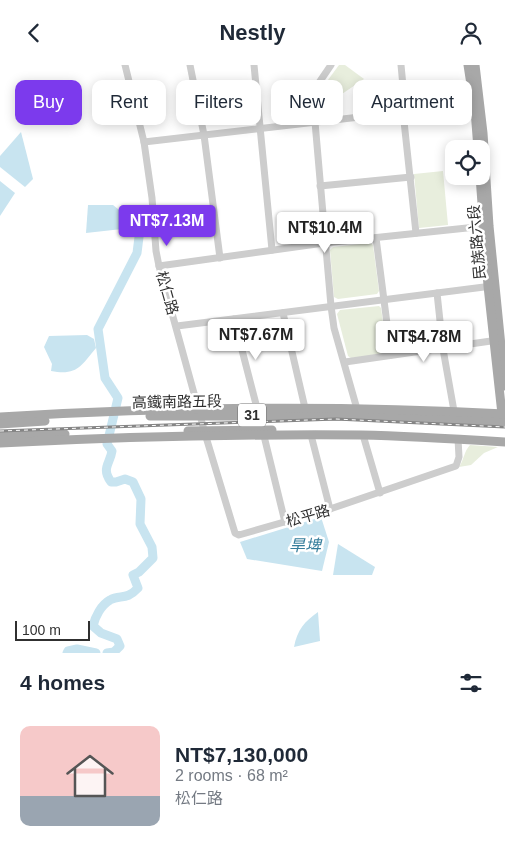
<!DOCTYPE html>
<html lang="en">
<head>
<meta charset="utf-8">
<style>
	:root { --surface:#fff; --page:#f2f2f3; --text:#1f2937; --muted:#747a83; --accent:#7c3aed }
	body { margin:0; font-family:Arial,"Noto Sans TC",sans-serif; background:var(--page); color:var(--text); height:100vh; display:flex; flex-direction:column; font-size:19px; white-space:nowrap }
	* { box-sizing:border-box; margin:0 }
	p { font-size:16px; color:var(--muted) }
	.icon { flex:none; width:28px; height:28px; fill:none; stroke:currentColor; stroke-width:2; stroke-linecap:round; stroke-linejoin:round }
	.map { position:relative; height:588px; overflow:hidden }
	.drawer { display:flex; flex-direction:column; background:var(--surface); flex:1 }
	.drawer>* { flex:none }
	.hud { position:absolute; left:15px; top:15px; width:475px; height:45px; display:flex; gap:10px }
	.fabs { position:absolute; left:445px; top:75px; display:grid; gap:10px }
	.fabs a { display:grid; place-items:center; width:45px; height:45px; border-radius:10px; background:var(--surface); box-shadow:0 2px 12px #0003; font-size:25px }
	.scale { position:absolute; left:15px; bottom:12px; width:75px; box-sizing:border-box; padding-left:5px; border:2px solid #303030; border-top:0; font-size:14px; line-height:18px; white-space:nowrap; color:#303030; -webkit-text-stroke:4px #fff; paint-order:stroke }
	.price { position:absolute; translate:-50% -42px; padding:0 11px; border-radius:5px; background:#fff; color:#222; font-size:16px; line-height:32px; filter:drop-shadow(0 1px 2px #0008) }
	.price::after { content:''; position:absolute; left:50%; top:30px; width:15px; height:11px; margin-left:-8px; background:inherit; clip-path:polygon(0 0,100% 0,50% 100%) }
	.price.current { background:var(--accent); color:#fff }
	ul { padding:0; list-style:none }
	li { display:flex; align-items:center; gap:15px; height:125px; padding:0 20px }
	li span { display:grid; place-items:center; flex:none; width:140px; height:100px; border-radius:10px; color:#555 }
	li>.icon { margin-inline-start:auto }
	span .icon { width:60px; height:60px; fill:#fffc; stroke-width:1 }
	li b { font-size:21px }
	h2 { display:flex; justify-content:space-between; align-items:center; height:60px; padding:0 20px; font-size:21px }
	.pill { padding:0 18px; border-radius:10px; background:var(--surface); box-shadow:0 2px 12px #0003; font-size:18px; line-height:45px }
	.pill.current { background:var(--accent); color:#fff }
	header { display:flex; justify-content:space-between; align-items:center; height:65px; padding:0 20px; background:var(--surface); font-size:22px; font-weight:700 }
	.map>svg:first-child { display:block }
	.green { fill:#e8eedd }
	.water { fill:#c8e4f0 }
	.lines { fill:none; stroke-linecap:round; stroke-linejoin:round }
	.river { stroke:#c8e4f0; stroke-width:9 }
	.minor { stroke:#cdcdcd; stroke-width:7 }
	.major { stroke:#a8a8a8; stroke-width:9 }
	.rail-casing { stroke:#858585; stroke-width:3 }
	.rail { stroke:#fff; stroke-width:1; stroke-dasharray:4; stroke-linecap:butt }
	.labels { text-anchor:middle; stroke-width:5; stroke-linejoin:round; paint-order:stroke }
	.shield { fill:#fff; stroke:#6e6e6e; stroke-width:1 }
	.shield-label { font-size:14px; font-weight:bold; fill:#303030 }
	.street-label { font-size:15px; fill:#303030; stroke:#fff }
	.water-label { font-size:16px; font-style:italic; fill:#357d9b; stroke:#fff }
</style>
</head>
<body>
<header><svg class="icon" aria-label="back" viewBox="0 0 24 24"><path d="M15 5l-7 7 7 7"/></svg>Nestly<svg class="icon" aria-label="person" viewBox="0 0 24 24"><circle cx="12" cy="8" r="4"/><path d="M4 21q1-7 8-7t8 7"/></svg></header>
<div class="map">
<svg width="505" height="588" viewBox="0 0 505 588">
	<rect width="100%" height="100%" fill="#fff"/>
	<g class="green">
		<path d="M339 0H345L364 14 339 31 325 19Z"/>
		<path d="M443 106 448 160 419 163 414 109Z"/>
		<path d="M370 178 373 180 379 226 377 229 338 234 334 232 330 185 333 182Z"/>
		<path d="M379 241 381 243 387 286 385 289 351 293 348 291 337 249 340 245Z"/>
		<path d="M470 380 498 382 484 388 471 400 459 402C464 395 464 386 470 380Z"/>
	</g>
	<g class="water">
		<path d="M21 67 33 114 25 122 0 102V91Z"/>
		<path d="M0 116 15 128 0 151Z"/>
		<path d="M88 140H113L134 157 131 163 86 168Z"/>
		<path d="M87 270 94 274 96 283C81 301 77 311 51 306L52 299 44 282 49 271Z"/>
		<path d="M321 452 329 477 322 506 247 494 240 477Z"/>
		<path d="M338 479 375 502 372 510H333Z"/>
		<path d="M318 547 320 576 294 582C297 565 305 556 318 547Z"/>
	</g>
	<g class="lines">
		<g class="river">
			<path d="M67 588 68 586 77 584 96 588"/>
			<path d="M107 588 114 587 120 581 117 574 101 568 93 561C95 552 101 540 110 535 120 529 126 536 138 523L133 510 139 507 153 493 152 482 140 459 141 434 133 417 125 414 116 417H111C101 403 110 399 112 386L107 379 118 333 105 313 98 264 137 188 141 156"/>
		</g>
		<g class="minor">
			<path d="M125 0 144 77 152 133 156 186 159 201 206 372 235 468 239 470 330 444 456 401 459 392 458 374"/>
			<path d="M190 0 204 70 220 193"/>
			<path d="M254 0 272 185"/>
			<path d="M331 0 314 25 313 34 331 241 334 263 357 344"/>
			<path d="M401 0 405 42 403 47 416 168"/>
			<path d="M144 77 403 47 480 44"/>
			<path d="M320 121 411 112"/>
			<path d="M376 173 391 290"/>
			<path d="M159 201 324 178 486 161"/>
			<path d="M437 228 443 284 454 346"/>
			<path d="M283 248 305 343"/>
			<path d="M234 254 257 343"/>
			<path d="M177 261 492 221"/>
			<path d="M345 297 498 275"/>
			<path d="M311 370 330 444"/>
			<path d="M363 370 380 428"/>
			<path d="M264 371 285 457"/>
		</g>
		<g class="major">
			<path d="M468 0 475 45 478 84"/>
			<path d="M475 0 483 68 489 161 505 321"/>
			<path d="M480 111 488 221 502 349 505 352"/>
			<path d="M150 351H353L505 356"/>
			<path d="M0 352C168 342 337 340 505 349"/>
			<path d="M0 359 45 356"/>
			<path d="M188 366 272 365"/>
			<path d="M0 371 65 369"/>
			<path d="M0 378C120 372 241 369 361 370 409 371 457 374 505 377"/>
		</g>
		<g class="rail-casing">
			<path id="rail" d="M0 366 336 354 505 362"/>
		</g>
		<use href="#rail" class="rail"/>
	</g>
	<g class="labels">
		<rect class="shield" x="238" y="338.5" width="28" height="23" rx="4"/>
		<g class="shield-label">
			<text x="252" y="355">31</text>
		</g>
		<g class="street-label">
			<text transform="translate(477 177) rotate(-95)" y="5">民族路六段</text>
			<text transform="translate(167 228) rotate(74)" y="5">松仁路</text>
			<text transform="translate(177 337) rotate(-1)" y="5">高鐵南路五段</text>
			<text transform="translate(308 451) rotate(-16)" y="5">松平路</text>
		</g>
		<g class="water-label">
			<text x="305" y="486">旱埤</text>
		</g>
	</g>
</svg>
<div class="fabs">
<a><svg class="icon" aria-label="locate" viewBox="0 0 24 24"><circle cx="12" cy="12" r="6"/><path d="M12 2v4M12 18v4M2 12h4M18 12h4"/></svg></a>
</div>
<div class="scale">100 m</div>
<b class="price current" style="left:167px;top:182px">NT$7.13M</b>
<b class="price" style="left:325px;top:189px">NT$10.4M</b>
<b class="price" style="left:256px;top:296px">NT$7.67M</b>
<b class="price" style="left:424px;top:298px">NT$4.78M</b>
<div class="hud">
<a class="pill current">Buy</a>
<a class="pill">Rent</a>
<a class="pill">Filters</a>
<a class="pill">New</a>
<a class="pill">Apartment</a>
</div>
</div>
<section class="drawer">
<h2>4 homes<svg class="icon" aria-label="filters" viewBox="0 0 24 24"><path d="M4 7h16M4 17h16"/><circle cx="9" cy="7" r="2"/><circle cx="15" cy="17" r="2"/></svg></h2>
<ul>
<li><span style="background:linear-gradient(#f6c9c9 70%,#9aa5b1 0)"><svg class="icon" aria-label="home" viewBox="0 0 24 24"><path d="M3 11l9-7 9 7M6 9v11h12V9"/></svg></span><div><b>NT$7,130,000</b><p>2 rooms · 68 m²</p><p>松仁路</p></div></li>
</ul>
</section>
</body>
</html>
